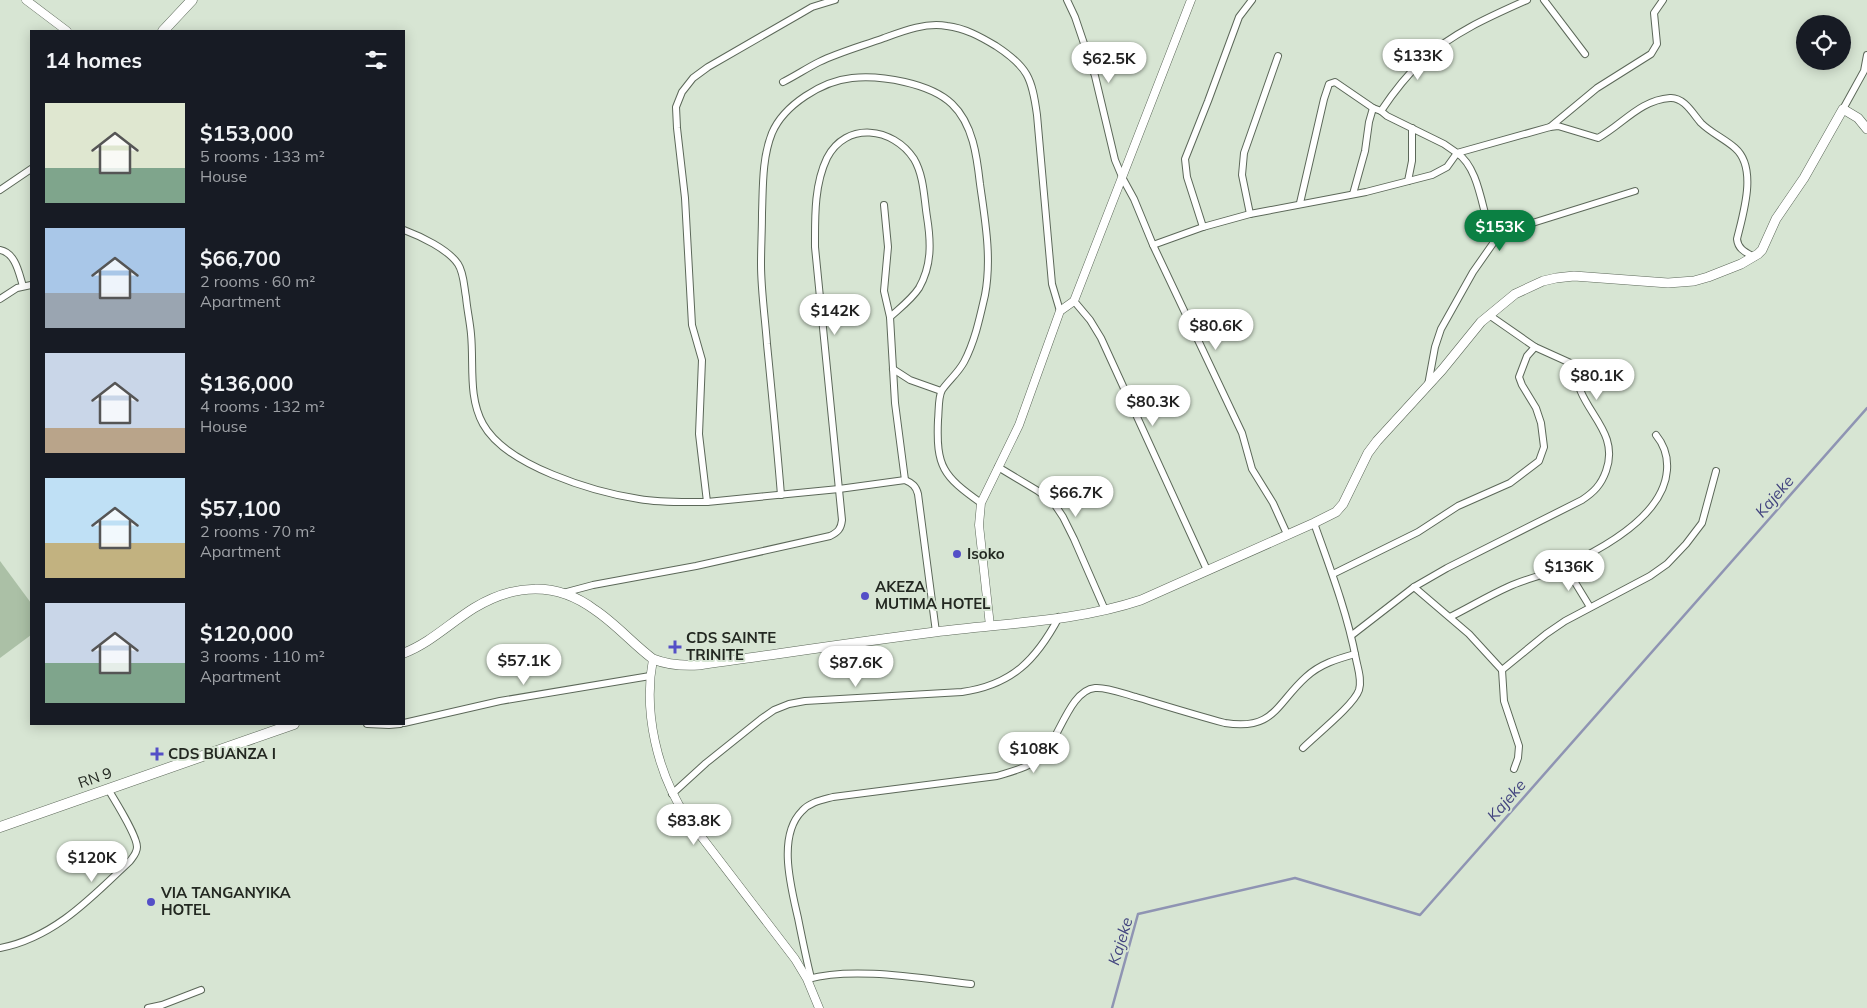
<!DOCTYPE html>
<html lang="en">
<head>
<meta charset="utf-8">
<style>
	:root { --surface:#171b24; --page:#20242c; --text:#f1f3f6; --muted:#9ea1a6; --accent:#0b8043 }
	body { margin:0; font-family:Mulish,sans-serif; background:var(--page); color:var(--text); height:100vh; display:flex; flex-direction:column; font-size:19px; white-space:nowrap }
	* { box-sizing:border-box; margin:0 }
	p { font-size:16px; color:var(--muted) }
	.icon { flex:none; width:28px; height:28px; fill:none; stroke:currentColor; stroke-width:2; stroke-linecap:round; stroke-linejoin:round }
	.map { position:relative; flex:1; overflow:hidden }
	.sheet { position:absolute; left:30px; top:30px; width:375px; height:695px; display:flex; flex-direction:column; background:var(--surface); border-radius:0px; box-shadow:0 2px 12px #0003 }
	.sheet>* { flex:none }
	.fabs { position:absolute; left:1796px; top:15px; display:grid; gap:10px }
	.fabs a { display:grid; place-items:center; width:55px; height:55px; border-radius:50%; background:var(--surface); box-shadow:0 2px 12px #0003; font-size:25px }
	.price { position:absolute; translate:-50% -42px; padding:0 11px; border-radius:18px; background:#fff; color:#222; font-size:16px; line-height:32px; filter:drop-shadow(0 1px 2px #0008) }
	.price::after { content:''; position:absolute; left:50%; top:30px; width:15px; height:11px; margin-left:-8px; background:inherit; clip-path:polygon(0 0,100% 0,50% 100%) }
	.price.selected { background:var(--accent); color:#fff }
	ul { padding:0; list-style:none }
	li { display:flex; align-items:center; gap:15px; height:125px; padding:0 15px }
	li span { display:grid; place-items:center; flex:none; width:140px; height:100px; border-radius:0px; color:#555 }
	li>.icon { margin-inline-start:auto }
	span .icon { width:60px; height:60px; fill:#fffc; stroke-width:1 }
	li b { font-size:21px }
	h2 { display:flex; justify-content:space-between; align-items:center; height:60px; padding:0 15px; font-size:21px }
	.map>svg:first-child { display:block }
	.green { fill:#abc0a6 }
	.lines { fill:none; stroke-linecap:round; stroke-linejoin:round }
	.stream { stroke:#8f94b3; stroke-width:2.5 }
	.minor-casing { stroke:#5c6859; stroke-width:8 }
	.tertiary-casing { stroke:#5c6859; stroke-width:9 }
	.secondary-casing { stroke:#5c6859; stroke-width:10 }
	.primary-casing { stroke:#5c6859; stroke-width:11 }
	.minor { stroke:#fff; stroke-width:6 }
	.tertiary { stroke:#fff; stroke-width:8 }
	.secondary { stroke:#fff; stroke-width:9 }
	.primary { stroke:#fff; stroke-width:10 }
	.poi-dot { fill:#544fc7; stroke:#d7e5d3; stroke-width:2 }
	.labels { text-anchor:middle; stroke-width:4; stroke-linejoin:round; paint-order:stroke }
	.poi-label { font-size:15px; font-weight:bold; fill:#232821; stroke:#d7e5d3; text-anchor:start }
	.street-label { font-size:15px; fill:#232821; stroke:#d7e5d3 }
	.water-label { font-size:16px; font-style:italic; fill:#43457f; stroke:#d7e5d3 }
</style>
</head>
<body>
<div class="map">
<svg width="1867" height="1008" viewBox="0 0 1867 1008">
	<rect width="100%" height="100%" fill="#d7e5d3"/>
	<path class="green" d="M0 561 31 603V635L0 658Z"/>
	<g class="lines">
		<path class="stream" d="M1112 1008 1138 914 1295 878 1420 915 1867 408"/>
		<g class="minor-casing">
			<g id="minor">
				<path d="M835 0 812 7 800 14 708 67 693 78 682 92 676 107 677 128 685 198 692 325 702 360 699 434 707 502 839 489 905 480C912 483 916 486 918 494L936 632"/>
				<path d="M1067 0 1075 17 1095 76 1115 160 1123 179 1134 199 1153 245 1242 433 1252 469 1273 503 1287 534"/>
				<path d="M1544 0 1585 54"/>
				<path d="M783 82C795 76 807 68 819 62 840 52 862 46 884 38 903 31 926 22 947 26 965 28 981 37 996 46 1028 67 1032 78 1037 115L1052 284 1060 311"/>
				<path d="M1843 109 1864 71 1867 55"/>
				<path d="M1381 111 1387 116 1444 144 1457 153 1550 127 1558 126 1598 138C1622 125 1640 100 1670 98 1684 97 1693 114 1701 123 1711 133 1725 139 1735 148 1758 168 1743 214 1737 239 1738 249 1745 252 1754 257"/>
				<path d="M1550 127 1597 88 1651 54 1657 44 1654 13 1663 0"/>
				<path d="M1408 181 1412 161V128"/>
				<path d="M0 190 31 169"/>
				<path d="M1353 194 1365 151 1369 122 1373 108 1381 111C1393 93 1407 75 1423 60 1452 33 1491 16 1527 0"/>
				<path d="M1300 203 1324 99 1329 84 1335 82 1373 108"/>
				<path d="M1250 214 1242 175 1244 153 1278 56"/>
				<path d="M1203 227 1187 177 1185 159 1208 101 1239 17 1252 0"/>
				<path d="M404 230C420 236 448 249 458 264 464 273 464 287 466 297 467 309 470 322 471 334 474 364 468 397 483 424 506 466 594 492 639 499 661 503 685 502 707 502"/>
				<path d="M1153 245 1203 227 1250 214 1366 192 1432 175 1447 167 1457 153C1481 169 1482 216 1494 242"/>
				<path d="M0 250C16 253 19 274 23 286"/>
				<path d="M0 299 17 288 31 285"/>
				<path d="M1074 301 1090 320 1101 338 1207 570"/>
				<path d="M890 317 895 403 905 480"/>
				<path d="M893 369 910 380 941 391"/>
				<path d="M1428 385 1435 347 1441 329 1473 272 1494 242 1526 225 1635 191"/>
				<path d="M998 467 1038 491 1053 502 1063 517 1074 539 1105 610"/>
				<path d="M781 495C777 445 772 395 767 344 765 317 761 290 761 264 761 247 762 230 762 213 763 187 762 158 772 133 784 105 822 81 852 78 881 75 930 83 952 104 973 124 977 157 980 184 985 220 992 258 985 295 980 317 975 341 964 362 958 373 949 380 942 390 938 397 939 411 938 420 936 467 943 476 981 503"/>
				<path d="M1565 566 1590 607"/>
				<path d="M1333 574 1418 532 1458 506 1510 483 1539 461 1544 447 1541 423 1536 408 1522 385 1519 377 1527 356 1535 347"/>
				<path d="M1414 587 1469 634 1502 670 1504 701 1519 746 1518 758 1514 769"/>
				<path d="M563 593 593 585 696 566 830 536C838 532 841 529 842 520L815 247C815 218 814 185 827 158 846 121 893 127 914 159 924 176 924 198 927 217 931 242 932 265 919 288 912 299 900 308 890 317L884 291 888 247 884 205"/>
				<path d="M1450 617C1470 607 1488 596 1508 587 1527 578 1547 575 1565 566 1602 549 1664 516 1667 470 1668 457 1665 446 1656 435"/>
				<path d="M1352 635 1414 587 1447 568 1582 500C1594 492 1601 485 1606 471 1622 427 1572 407 1577 366L1535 347 1489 315"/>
				<path d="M1502 670 1546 634 1565 621 1650 576 1667 564 1686 544 1702 523 1716 471"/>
				<path d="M404 723 500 701 650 676"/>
				<path d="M367 724 389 725 400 724"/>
				<path d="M1303 748C1316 735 1354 705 1359 690 1362 680 1358 669 1356 659 1347 612 1330 568 1314 523"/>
				<path d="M672 794 706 763 761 719 774 710 789 704 805 701 962 692C1012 685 1036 660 1059 617"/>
				<path d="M0 948C54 938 92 897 130 861 133 857 137 853 137 847 137 835 115 801 108 789"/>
				<path d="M811 978C806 958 802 938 798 918 791 887 777 836 802 811 810 802 822 800 833 797L997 776C1013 771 1031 767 1042 756 1059 739 1070 690 1095 688 1108 687 1124 694 1136 697 1166 706 1195 715 1225 723 1274 731 1276 704 1306 677 1320 664 1337 659 1355 654"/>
				<path d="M808 979C854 966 924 979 971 984"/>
				<path d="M148 1008 162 1005 201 990"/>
			</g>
		</g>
		<g class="tertiary-casing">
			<g id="tertiary">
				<path d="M26 0 67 31"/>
				<path d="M990 626 979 525 981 503 1019 425 1060 311 1074 301 1191 0"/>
				<path d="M653 659C643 712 657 773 687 818L795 959 807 979 819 1008"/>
			</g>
		</g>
		<g class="secondary-casing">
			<path id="secondary" d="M404 653C430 643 450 623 474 608 514 584 556 581 595 610 616 624 633 644 653 659 668 665 683 666 699 665 778 654 857 642 935 632 1004 623 1075 622 1141 600L1314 523 1336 512 1343 504 1368 453 1377 441 1442 370 1481 322 1515 294 1543 281 1556 278 1574 276 1668 283 1694 281 1708 277 1741 264 1758 254 1762 250 1776 219 1804 178 1843 109 1858 118 1867 129"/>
		</g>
		<g class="primary-casing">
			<g id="primary">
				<path d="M163 31 192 0"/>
				<path d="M0 827 294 724"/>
			</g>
		</g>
		<use href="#minor" class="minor"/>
		<use href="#tertiary" class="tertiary"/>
		<use href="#secondary" class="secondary"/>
		<use href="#primary" class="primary"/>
	</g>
	<g class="poi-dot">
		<circle cx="957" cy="554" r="5"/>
		<circle cx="865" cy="596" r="5"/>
		<path d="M672.5 639.5h5v5h5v5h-5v5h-5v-5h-5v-5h5z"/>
		<path d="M154.5 746.5h5v5h5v5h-5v5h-5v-5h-5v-5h5z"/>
		<circle cx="151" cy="902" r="5"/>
	</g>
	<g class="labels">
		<g class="poi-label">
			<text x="967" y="559">Isoko</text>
			<text x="875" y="592">AKEZA<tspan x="875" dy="17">MUTIMA HOTEL</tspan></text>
			<text x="686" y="643">CDS SAINTE<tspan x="686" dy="17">TRINITE</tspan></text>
			<text x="168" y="759">CDS BUANZA I</text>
			<text x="161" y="898">VIA TANGANYIKA<tspan x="161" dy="17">HOTEL</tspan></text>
		</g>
		<g class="street-label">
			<text transform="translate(95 778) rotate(-19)" y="5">RN 9</text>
		</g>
		<g class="water-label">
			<text transform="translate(1774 496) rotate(-49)" y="6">Kajeke</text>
			<text transform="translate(1506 800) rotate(-49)" y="6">Kajeke</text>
			<text transform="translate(1120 941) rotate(-73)" y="6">Kajeke</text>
		</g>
	</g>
</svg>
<div class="fabs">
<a><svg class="icon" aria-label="locate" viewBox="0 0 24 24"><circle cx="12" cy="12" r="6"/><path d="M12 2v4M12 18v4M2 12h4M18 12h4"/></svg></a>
</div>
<b class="price" style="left:1418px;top:81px">$133K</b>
<b class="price" style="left:1109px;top:84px">$62.5K</b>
<b class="price selected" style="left:1500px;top:252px">$153K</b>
<b class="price" style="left:835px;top:336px">$142K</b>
<b class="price" style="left:1216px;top:351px">$80.6K</b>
<b class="price" style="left:1597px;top:401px">$80.1K</b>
<b class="price" style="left:1153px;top:427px">$80.3K</b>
<b class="price" style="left:1076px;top:518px">$66.7K</b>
<b class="price" style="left:1569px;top:592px">$136K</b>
<b class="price" style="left:524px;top:686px">$57.1K</b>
<b class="price" style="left:856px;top:688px">$87.6K</b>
<b class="price" style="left:1034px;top:774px">$108K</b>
<b class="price" style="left:694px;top:846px">$83.8K</b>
<b class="price" style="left:92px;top:883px">$120K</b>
<section class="sheet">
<h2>14 homes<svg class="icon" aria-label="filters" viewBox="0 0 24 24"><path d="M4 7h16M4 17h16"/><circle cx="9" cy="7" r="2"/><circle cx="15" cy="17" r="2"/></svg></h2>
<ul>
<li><span style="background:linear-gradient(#dfe7d0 65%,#7fa58c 0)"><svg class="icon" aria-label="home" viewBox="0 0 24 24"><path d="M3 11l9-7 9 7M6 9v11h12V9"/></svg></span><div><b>$153,000</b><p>5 rooms · 133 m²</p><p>House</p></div></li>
<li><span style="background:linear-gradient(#a9c7e8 65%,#9aa5b1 0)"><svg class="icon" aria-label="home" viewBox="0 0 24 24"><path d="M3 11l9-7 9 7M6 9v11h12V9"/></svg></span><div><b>$66,700</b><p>2 rooms · 60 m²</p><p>Apartment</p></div></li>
<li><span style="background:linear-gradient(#c9d6e8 75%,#b9a48a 0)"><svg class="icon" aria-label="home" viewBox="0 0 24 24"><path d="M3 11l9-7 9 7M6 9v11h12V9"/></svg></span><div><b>$136,000</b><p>4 rooms · 132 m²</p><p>House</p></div></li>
<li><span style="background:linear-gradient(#bfe0f5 65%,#c2b280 0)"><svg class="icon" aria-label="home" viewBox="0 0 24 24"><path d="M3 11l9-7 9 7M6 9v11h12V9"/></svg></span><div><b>$57,100</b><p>2 rooms · 70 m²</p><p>Apartment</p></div></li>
<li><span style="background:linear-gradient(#c9d6e8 60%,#7fa58c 0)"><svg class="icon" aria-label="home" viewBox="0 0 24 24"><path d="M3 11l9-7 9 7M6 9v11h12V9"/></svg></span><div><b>$120,000</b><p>3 rooms · 110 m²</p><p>Apartment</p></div></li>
</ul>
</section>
</div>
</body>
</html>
